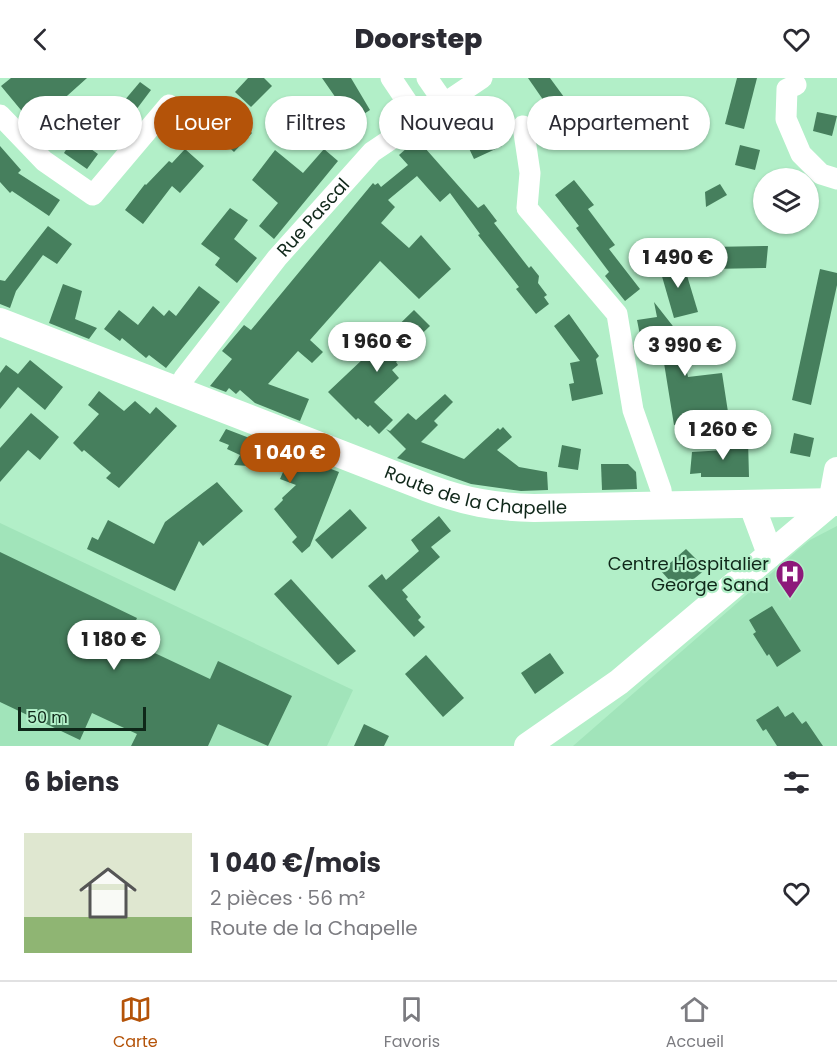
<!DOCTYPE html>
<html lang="fr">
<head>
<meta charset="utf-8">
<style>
	:root { --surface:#fff; --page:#f2f2f3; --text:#2b2b33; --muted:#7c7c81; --line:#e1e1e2; --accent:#b45309 }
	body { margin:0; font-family:Poppins,sans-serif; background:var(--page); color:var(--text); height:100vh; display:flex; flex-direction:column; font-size:22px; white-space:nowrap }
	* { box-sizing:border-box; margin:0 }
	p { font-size:20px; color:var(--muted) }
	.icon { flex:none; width:33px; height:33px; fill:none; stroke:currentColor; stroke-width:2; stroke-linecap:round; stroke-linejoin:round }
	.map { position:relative; height:668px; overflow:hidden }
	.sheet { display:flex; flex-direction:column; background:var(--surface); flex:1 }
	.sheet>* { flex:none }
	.top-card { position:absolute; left:18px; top:18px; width:801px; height:54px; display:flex; gap:12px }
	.fabs { position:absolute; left:753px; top:90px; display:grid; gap:12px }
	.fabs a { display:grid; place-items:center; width:66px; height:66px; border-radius:50%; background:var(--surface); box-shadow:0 2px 4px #0004; font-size:30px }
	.scale { position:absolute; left:18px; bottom:15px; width:128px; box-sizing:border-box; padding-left:6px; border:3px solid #0f2719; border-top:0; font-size:16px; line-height:21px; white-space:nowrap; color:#0f2719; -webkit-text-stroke:4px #b2efc8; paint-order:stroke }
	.price { position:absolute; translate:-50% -51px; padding:0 14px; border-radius:21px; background:#fff; color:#222; font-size:20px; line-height:39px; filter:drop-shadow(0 2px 3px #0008) }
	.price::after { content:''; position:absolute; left:50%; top:36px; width:18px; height:14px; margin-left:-9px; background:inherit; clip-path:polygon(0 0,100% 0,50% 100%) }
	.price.active { background:var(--accent); color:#fff }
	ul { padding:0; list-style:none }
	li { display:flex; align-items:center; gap:18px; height:150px; padding:0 24px }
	li span { display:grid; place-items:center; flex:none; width:168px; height:120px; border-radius:0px; color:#555 }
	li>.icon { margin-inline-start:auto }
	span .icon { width:72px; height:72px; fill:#fffc; stroke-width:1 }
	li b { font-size:26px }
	h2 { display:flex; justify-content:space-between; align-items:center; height:72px; padding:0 24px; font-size:26px }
	.chip { padding:0 21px; border-radius:27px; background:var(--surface); box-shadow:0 2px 4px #0004; font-size:21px; line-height:54px }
	.chip.active { background:var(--accent); color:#fff }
	header { display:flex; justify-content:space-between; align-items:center; height:78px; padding:0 24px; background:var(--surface); font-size:27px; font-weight:800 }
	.menu { display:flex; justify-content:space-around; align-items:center; height:84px; border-top:2px solid var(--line); background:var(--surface); font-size:16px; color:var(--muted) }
	.menu a { display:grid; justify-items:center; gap:3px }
	.menu .active { color:var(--accent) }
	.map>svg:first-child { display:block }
	.built { fill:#a1e4ba }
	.building { fill:#467f5d }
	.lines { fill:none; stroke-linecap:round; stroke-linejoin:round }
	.minor { stroke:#fff; stroke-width:21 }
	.tertiary { stroke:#fff; stroke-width:26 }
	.secondary { stroke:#fff; stroke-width:28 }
	.labels { text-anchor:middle; stroke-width:4.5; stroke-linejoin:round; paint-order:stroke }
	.street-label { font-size:18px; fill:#0f2719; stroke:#b2efc8 }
	.poi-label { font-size:18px; fill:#0f2719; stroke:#b2efc8; text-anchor:end }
</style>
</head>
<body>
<header><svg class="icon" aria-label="back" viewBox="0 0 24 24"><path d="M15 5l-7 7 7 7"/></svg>Doorstep<svg class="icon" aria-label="heart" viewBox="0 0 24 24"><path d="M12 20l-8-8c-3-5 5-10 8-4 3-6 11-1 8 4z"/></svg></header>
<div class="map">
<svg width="837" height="668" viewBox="0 0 837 668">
	<rect width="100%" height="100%" fill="#b2efc8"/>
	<g class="built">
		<path d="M0 445 353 612 327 668H0Z"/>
		<path d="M837 448V668H573L799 471 810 462Z"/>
	</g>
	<g class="building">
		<path d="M11 0H87L58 26 70 40 45 61 1 8Z"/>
		<path d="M248 0H264L272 8 251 29 235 14Z"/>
		<path d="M322 0H351L370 32 347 47 334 26 338 23Z"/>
		<path d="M528 0H550L589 53 573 65Z"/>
		<path d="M737 0H757L744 51 725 46Z"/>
		<path d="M140 4 151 12 136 32 124 23Z"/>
		<path d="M817 34 837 38 832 58 813 53Z"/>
		<path d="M236 40 252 55 234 74 218 59Z"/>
		<path d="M502 48 507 60 500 63 502 68 474 81 466 64Z"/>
		<path d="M74 59 98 76 87 91 64 75Z"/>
		<path d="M417 61 478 130 484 126 497 143 494 145 529 190 531 188 539 198 538 205 547 217 544 219 549 226 536 236 516 211 519 209 478 157 480 156 450 115 440 124 417 98 388 122 395 129 381 145 409 170 421 157 451 191 419 221 380 183 310 262 323 274 312 285 298 273 268 306 309 321 300 343 255 325 240 312 236 316 229 310 226 314 210 308 232 281 222 273 244 247 251 252 373 105 375 107 378 105 381 109 408 87 399 77Z"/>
		<path d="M740 67 760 72 755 92 735 87Z"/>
		<path d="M0 68 21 92 18 95 60 122 49 138 12 113 10 115 0 104Z"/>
		<path d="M185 71 204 88 180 115 172 108 143 146 125 132 145 106 146 107 169 83 172 85Z"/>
		<path d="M324 71 338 83 274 161 259 148 278 125 252 102 275 72 303 95Z"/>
		<path d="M574 102 594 127 588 131 615 167 609 171 640 211 625 223 605 198 609 194 576 150 579 148 555 117Z"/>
		<path d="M720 106 727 117 706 129 705 114Z"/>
		<path d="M230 130 248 142 234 161 257 180 237 205 215 187 220 180 201 166Z"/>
		<path d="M48 148 72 166 57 186 43 177 16 213 10 230 0 226V202L5 203Z"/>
		<path d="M768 168 766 190 710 191V169Z"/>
		<path d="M682 181 698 234 674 240 659 188Z"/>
		<path d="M820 191 837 195V207L811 327 792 322Z"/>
		<path d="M63 206 82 213 75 241 97 250 89 261 49 245Z"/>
		<path d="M199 208 220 224 166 290 149 277 146 280 122 260 120 263 104 251 119 232 138 247 153 228 164 238 169 232 176 238Z"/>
		<path d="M654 224 676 252 681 289H686L688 299 722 295 728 334 694 339 695 343 674 347 659 254 640 257 637 242 657 239Z"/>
		<path d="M414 232 430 248 405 272 407 273 396 284 398 287 392 292 399 300 374 324 393 342 379 356 370 347 368 349 358 340 356 342 328 314 364 280 355 272 368 259 377 268Z"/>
		<path d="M569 236 599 278 596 281 603 316 572 323 569 306 574 305 570 285 580 283 554 248Z"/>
		<path d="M30 282 63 309 45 332 18 309 0 331V295L6 287 18 296Z"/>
		<path d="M99 313 124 333 135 323 150 336 156 329 177 348 119 410 106 400 111 395 84 372 82 374 73 365 99 336 88 327Z"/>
		<path d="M445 316 453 324 434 343 438 347 421 364 464 381 498 350 500 352 503 349 512 359 497 372 519 389 547 394 548 412 521 413 471 406 397 380 406 371 386 351 390 353 408 335 416 342Z"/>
		<path d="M31 335 59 359 40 382 28 372 0 404V370Z"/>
		<path d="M226 351 339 394 310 468 302 475 292 464 297 459 274 431 283 422 282 420 296 407 280 401 286 387 258 392 249 388 234 387 240 377 227 371 229 367 219 363Z"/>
		<path d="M794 355 814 360 810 379 790 375Z"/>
		<path d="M748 362 749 399H701V395L690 396 692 374 725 372 724 363Z"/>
		<path d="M562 367 581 371 578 392 558 389Z"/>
		<path d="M601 386H628L636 394 637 411 602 412Z"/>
		<path d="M217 404 243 433 203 468 199 463 175 513 87 471 92 459 98 462 108 442 154 466 165 444Z"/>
		<path d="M350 431 367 450 332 481 315 462Z"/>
		<path d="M439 438 451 453 431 469 440 479 402 512 408 519 406 521 421 539 418 542 425 549 414 559 368 508 382 496 386 502 419 473 411 462Z"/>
		<path d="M686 471 706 491 679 513 661 493Z"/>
		<path d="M0 474 137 540 127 562 210 601 218 583 292 618 268 668 218 646 208 668H131L137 656 92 635 80 662 0 624Z"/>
		<path d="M291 501 356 573 338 587 274 516Z"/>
		<path d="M772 528 801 573 777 589 769 576 767 578 753 556 756 554 749 542Z"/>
		<path d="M550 575 564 595 535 616 521 595Z"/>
		<path d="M426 577 464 620 443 639 405 596Z"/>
		<path d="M778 628 785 639 793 634 802 646 806 643 823 668H777L766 651 763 653 756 642Z"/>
		<path d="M364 646 389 658 384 668H354Z"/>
	</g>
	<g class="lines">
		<g class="minor">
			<path d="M391 0 420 43"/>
			<path d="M427 0 445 26"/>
			<path d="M796 7 787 11 786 41 801 76 821 96 837 101"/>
			<path d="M0 37 44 83 93 117 169 27 176 32"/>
			<path d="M523 48 530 95 527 130 617 236 633 332 661 412 663 427"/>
			<path id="s1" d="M177 312 184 300 277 180 372 74 482 0"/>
		</g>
		<g class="tertiary">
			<path d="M751 425 770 476"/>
			<path d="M527 668 619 604 831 425 837 392"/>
		</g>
		<path class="secondary" id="s2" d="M0 244 428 410C466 424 493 429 534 430L837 424"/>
	</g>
	<defs>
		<g id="hospital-pin" transform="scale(1.5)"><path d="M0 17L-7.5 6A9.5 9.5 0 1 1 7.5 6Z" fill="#8d197a" stroke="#b2efc8"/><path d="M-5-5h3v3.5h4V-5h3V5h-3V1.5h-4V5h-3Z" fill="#fff"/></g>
	</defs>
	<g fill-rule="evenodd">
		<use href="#hospital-pin" x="790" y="496"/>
	</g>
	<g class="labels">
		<g class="street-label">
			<text dy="6" stroke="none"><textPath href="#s1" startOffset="220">Rue Pascal</textPath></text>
			<text dy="6" stroke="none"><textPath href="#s2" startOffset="507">Route de la Chapelle</textPath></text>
		</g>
		<g class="poi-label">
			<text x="769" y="492">Centre Hospitalier<tspan x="769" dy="21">George Sand</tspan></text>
		</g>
	</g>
</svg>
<div class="fabs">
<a><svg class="icon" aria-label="layers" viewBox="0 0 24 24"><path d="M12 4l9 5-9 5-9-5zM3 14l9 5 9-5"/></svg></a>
</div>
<div class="scale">50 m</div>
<b class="price" style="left:678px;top:211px">1 490 €</b>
<b class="price" style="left:377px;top:295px">1 960 €</b>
<b class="price" style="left:685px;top:299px">3 990 €</b>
<b class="price" style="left:723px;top:383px">1 260 €</b>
<b class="price active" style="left:290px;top:406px">1 040 €</b>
<b class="price" style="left:114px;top:593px">1 180 €</b>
<div class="top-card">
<a class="chip">Acheter</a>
<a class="chip active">Louer</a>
<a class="chip">Filtres</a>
<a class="chip">Nouveau</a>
<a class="chip">Appartement</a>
</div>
</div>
<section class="sheet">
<h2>6 biens<svg class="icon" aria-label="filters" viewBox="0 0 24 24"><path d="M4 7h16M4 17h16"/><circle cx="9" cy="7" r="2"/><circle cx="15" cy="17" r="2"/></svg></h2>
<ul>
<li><span style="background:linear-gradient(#dfe7d0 70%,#8fb573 0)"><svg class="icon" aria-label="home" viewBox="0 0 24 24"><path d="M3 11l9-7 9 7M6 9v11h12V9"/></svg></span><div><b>1 040 €/mois</b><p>2 pièces · 56 m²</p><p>Route de la Chapelle</p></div><svg class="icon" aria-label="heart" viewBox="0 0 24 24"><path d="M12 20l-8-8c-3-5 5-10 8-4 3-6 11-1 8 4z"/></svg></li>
</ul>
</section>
<nav class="menu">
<a class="active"><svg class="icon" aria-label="map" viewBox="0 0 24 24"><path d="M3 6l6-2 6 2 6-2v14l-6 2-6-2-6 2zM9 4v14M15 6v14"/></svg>Carte</a>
<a><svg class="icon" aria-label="saved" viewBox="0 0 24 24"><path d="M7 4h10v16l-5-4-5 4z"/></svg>Favoris</a>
<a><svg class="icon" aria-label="home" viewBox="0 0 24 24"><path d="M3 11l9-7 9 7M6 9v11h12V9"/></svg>Accueil</a>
</nav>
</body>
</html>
